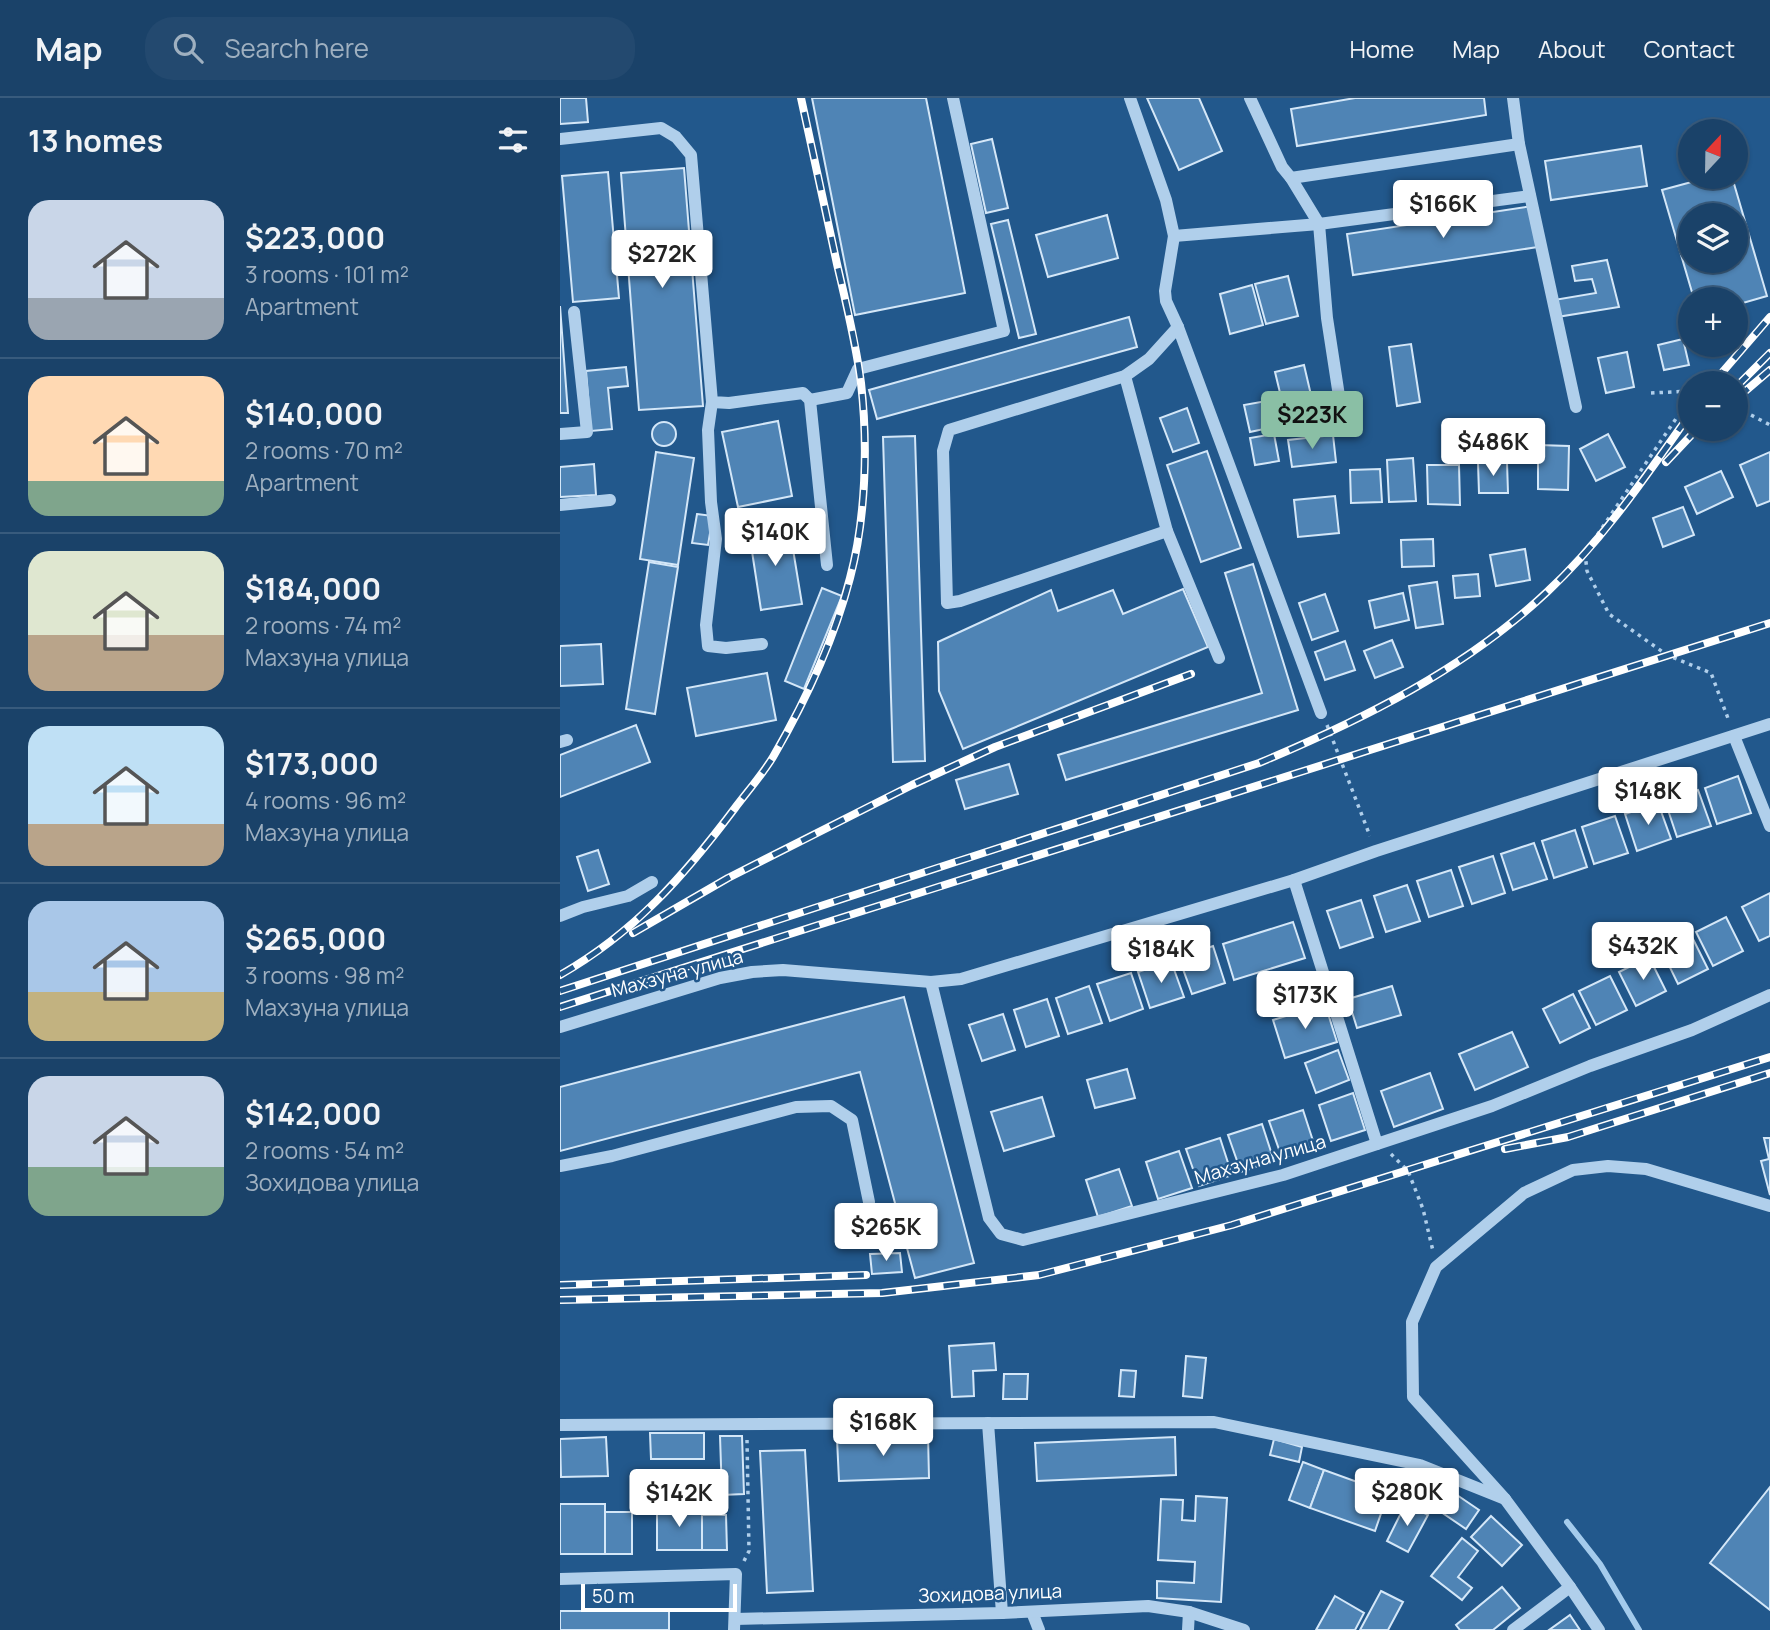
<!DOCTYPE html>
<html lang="en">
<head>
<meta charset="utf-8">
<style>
	:root { --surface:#1a4269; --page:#23496f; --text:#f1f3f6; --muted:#9fb0c0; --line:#385b7d; --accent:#8abfa5 }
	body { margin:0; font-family:Manrope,sans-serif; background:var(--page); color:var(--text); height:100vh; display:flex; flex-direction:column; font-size:26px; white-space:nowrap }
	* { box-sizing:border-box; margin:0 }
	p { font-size:23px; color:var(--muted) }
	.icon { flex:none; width:38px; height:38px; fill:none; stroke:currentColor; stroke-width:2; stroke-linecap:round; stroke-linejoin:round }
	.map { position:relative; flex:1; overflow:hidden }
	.sheet { display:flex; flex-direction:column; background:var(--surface); width:560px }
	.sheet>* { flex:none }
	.needle { width:46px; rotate:22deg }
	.controls { position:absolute; left:1118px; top:21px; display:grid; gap:14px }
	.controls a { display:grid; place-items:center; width:70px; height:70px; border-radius:50%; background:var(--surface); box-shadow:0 2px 5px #0004,0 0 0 2px var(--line); font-size:35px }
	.scale { position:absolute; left:21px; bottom:18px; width:156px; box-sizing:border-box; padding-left:7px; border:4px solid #fff; border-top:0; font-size:19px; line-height:24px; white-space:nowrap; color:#fff; -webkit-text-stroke:5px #22588c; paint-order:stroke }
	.price { position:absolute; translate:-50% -60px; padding:0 16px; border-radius:7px; background:#fff; color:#222; font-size:23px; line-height:46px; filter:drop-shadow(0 2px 4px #0008) }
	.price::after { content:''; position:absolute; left:50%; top:42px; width:21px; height:16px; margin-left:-10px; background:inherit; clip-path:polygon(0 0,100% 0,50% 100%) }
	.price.current { background:var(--accent); color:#111 }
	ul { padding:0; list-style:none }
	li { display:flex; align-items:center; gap:21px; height:175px; padding:0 28px }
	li+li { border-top:2px solid var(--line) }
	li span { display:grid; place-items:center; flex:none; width:196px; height:140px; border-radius:21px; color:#555 }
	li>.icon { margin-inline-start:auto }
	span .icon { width:84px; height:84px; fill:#fffc; stroke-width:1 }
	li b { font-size:30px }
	h2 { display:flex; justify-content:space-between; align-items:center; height:84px; padding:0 28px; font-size:30px }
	header { display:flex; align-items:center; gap:42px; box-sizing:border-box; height:98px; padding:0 35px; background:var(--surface); border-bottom:2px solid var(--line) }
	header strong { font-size:33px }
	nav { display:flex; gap:38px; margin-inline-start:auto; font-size:24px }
	.search { width:490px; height:63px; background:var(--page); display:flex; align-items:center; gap:18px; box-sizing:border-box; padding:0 24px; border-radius:28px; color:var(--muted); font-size:26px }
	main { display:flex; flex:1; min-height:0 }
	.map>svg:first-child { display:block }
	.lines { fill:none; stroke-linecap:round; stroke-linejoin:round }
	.stream { stroke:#a4cbec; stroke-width:6 }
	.building { fill:#4f84b5; stroke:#d4e7f8; stroke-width:2; fill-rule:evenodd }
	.path { stroke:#b0cfeb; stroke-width:3.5; stroke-dasharray:3.5 5; stroke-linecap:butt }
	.minor { stroke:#b0cfeb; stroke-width:12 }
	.rail-casing { stroke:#fff; stroke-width:8 }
	.rail { stroke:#22588c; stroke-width:5; stroke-dasharray:16; stroke-linecap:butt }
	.labels { text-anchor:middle; stroke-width:5; stroke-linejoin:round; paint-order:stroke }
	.street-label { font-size:19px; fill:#fff; stroke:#22588c }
</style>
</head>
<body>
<header>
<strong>Map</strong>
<div class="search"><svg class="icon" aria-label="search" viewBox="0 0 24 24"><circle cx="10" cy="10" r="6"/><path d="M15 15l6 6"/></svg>Search here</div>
<nav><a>Home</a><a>Map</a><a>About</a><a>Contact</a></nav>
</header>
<main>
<section class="sheet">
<h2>13 homes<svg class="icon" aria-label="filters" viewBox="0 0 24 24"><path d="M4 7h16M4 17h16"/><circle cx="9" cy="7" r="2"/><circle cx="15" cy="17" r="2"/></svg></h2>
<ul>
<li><span style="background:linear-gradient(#c9d6e8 70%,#9aa5b1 0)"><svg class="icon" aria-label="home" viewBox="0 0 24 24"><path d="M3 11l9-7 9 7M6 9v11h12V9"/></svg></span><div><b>$223,000</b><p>3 rooms · 101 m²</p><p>Apartment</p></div></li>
<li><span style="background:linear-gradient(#ffd9b3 75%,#7fa58c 0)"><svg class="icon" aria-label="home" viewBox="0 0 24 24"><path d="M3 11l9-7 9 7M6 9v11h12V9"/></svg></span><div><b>$140,000</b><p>2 rooms · 70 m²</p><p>Apartment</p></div></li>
<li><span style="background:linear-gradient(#dfe7d0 60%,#b9a48a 0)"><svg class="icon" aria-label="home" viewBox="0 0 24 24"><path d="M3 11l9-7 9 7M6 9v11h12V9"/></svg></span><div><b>$184,000</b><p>2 rooms · 74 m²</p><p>Махзуна улица</p></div></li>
<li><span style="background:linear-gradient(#bfe0f5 70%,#b9a48a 0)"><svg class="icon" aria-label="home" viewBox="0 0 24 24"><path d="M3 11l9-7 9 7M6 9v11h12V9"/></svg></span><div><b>$173,000</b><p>4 rooms · 96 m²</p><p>Махзуна улица</p></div></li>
<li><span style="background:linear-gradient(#a9c7e8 65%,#c2b280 0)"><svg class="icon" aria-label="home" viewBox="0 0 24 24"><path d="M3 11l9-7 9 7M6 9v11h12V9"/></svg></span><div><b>$265,000</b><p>3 rooms · 98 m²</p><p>Махзуна улица</p></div></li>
<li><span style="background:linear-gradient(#c9d6e8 65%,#7fa58c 0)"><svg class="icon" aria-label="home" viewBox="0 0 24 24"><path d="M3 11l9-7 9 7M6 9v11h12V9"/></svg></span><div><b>$142,000</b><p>2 rooms · 54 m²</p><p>Зохидова улица</p></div></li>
</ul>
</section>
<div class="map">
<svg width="1210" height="1532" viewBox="0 0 1210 1532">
	<rect width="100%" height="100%" fill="#22588c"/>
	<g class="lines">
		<path class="stream" d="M1007 1424 1040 1466 1079 1532"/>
	</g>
	<g class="building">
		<path d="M0 0H26L28 24 0 26Z"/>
		<path d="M252 0H366L405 195 295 217Z"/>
		<path d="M587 0H639L662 53 619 72Z"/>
		<path d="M795 0H924L926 17 737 48 731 11Z"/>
		<path d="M432 41 448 110 426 115 411 46Z"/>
		<path d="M1081 48 1087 88 991 102 985 63Z"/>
		<path d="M124 70 143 308 79 312 61 75Z"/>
		<path d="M48 74 59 200 13 204 2 78Z"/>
		<path d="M1150 79H1172L1207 198 1176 207V201H1134L1102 92ZM1130 117H1176V163H1130Z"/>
		<path d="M972 108 978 149 793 177 787 136Z"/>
		<path d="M547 117 558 160 488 179 476 137Z"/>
		<path d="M448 122 476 236 459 240 431 126Z"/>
		<path d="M1047 162 1059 209 997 219 994 202 1036 195 1032 181 1015 183 1012 168Z"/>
		<path d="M728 178 738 218 706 226 695 186Z"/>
		<path d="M692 187 703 227 670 236 660 196Z"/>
		<path d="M0 208 8 315H0Z"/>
		<path d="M569 219 577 249 317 321 309 292Z"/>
		<path d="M1123 241 1129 267 1104 272 1098 247Z"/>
		<path d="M851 246 860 304 837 308 829 249Z"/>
		<path d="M1067 254 1074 289 1046 295 1038 260Z"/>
		<path d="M744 267 751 297 722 303 715 274Z"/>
		<path d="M66 269 68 288 48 290 52 331 31 333 26 273Z"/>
		<path d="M717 301 722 327 690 334 684 307Z"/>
		<path d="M627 310 639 345 613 354 600 320Z"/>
		<path d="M218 323 232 398 178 409 162 334Z"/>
		<circle cx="104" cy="336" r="12"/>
		<path d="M714 336 719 363 695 367 690 340Z"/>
		<path d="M1048 336 1065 369 1036 383 1020 351Z"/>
		<path d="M773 337 776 364 732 369 728 342Z"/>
		<path d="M355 338 365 663 333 664 323 339Z"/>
		<path d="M978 347 1009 348 1008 392 978 391Z"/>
		<path d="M647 353 681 450 641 464 607 367Z"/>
		<path d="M96 354 134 360 118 467 80 461Z"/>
		<path d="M1210 354V403L1197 408 1180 367Z"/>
		<path d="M853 360 856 403 829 404 827 362Z"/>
		<path d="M947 364 948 395H919L918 365Z"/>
		<path d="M34 366 36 397 0 399V369Z"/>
		<path d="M867 367H899L900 407 868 406Z"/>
		<path d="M820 371 822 404 791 405 790 372Z"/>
		<path d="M1161 373 1173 399 1137 416 1125 389Z"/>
		<path d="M775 398 779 435 738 439 734 402Z"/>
		<path d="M1123 409 1134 437 1103 449 1093 420Z"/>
		<path d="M137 416 153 418 148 447 132 445Z"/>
		<path d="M229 427 242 506 201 512 189 434Z"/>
		<path d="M873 441 874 468 842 469 841 442Z"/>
		<path d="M965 451 970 482 936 488 930 457Z"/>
		<path d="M89 464 118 469 95 616 66 611Z"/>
		<path d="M693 466 738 612 506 682 498 657 702 595 665 475Z"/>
		<path d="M918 476 920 498 895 500 893 478Z"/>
		<path d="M877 484 883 526 856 530 849 488Z"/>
		<path d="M262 490 282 498 244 591 225 583Z"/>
		<path d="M623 491 648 549 403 651 379 593 378 544 491 492 498 513 553 492 563 516Z"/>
		<path d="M843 495 849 522 815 530 809 503Z"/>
		<path d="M765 496 778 533 752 542 739 505Z"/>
		<path d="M832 542 843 569 815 580 804 553Z"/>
		<path d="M785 543 795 572 765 582 755 554Z"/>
		<path d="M41 546 43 586 0 588V548Z"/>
		<path d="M207 575 216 622 136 638 127 590Z"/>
		<path d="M76 627 90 664 0 699V657Z"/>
		<path d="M449 666 458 696 405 711 396 682Z"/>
		<path d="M1178 678 1191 715 1157 726 1145 690Z"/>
		<path d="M1138 692 1151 728 1117 739 1105 703Z"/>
		<path d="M1098 705 1111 741 1077 753 1065 716Z"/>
		<path d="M1055 718 1068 755 1034 766 1022 729Z"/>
		<path d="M1015 732 1027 769 994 780 982 743Z"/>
		<path d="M974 745 987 781 953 792 941 756Z"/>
		<path d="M38 752 49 786 28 793 17 759Z"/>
		<path d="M933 758 945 795 912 806 899 769Z"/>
		<path d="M891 772 903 808 869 819 857 783Z"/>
		<path d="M847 787 860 823 826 834 814 798Z"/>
		<path d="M1210 795V838L1199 843 1182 809Z"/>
		<path d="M801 802 813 839 780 850 767 813Z"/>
		<path d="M1166 819 1183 853 1153 868 1136 834Z"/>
		<path d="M733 824 745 860 674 882 663 846Z"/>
		<path d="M1131 837 1148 871 1118 886 1101 851Z"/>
		<path d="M653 848 665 885 632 896 619 860Z"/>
		<path d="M1089 859 1106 893 1076 908 1059 874Z"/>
		<path d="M611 863 624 899 590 910 578 874Z"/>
		<path d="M571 875 583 911 550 923 537 886Z"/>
		<path d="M1050 878 1067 912 1036 927 1019 893Z"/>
		<path d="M529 888 542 925 508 936 496 900Z"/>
		<path d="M832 888 841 917 797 930 788 901Z"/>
		<path d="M1013 896 1030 930 1000 945 983 911Z"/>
		<path d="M344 899 414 1165 355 1180 300 974 0 1053V989Z"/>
		<path d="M487 901 499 938 466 949 454 912Z"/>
		<path d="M765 906 777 944 725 960 713 922Z"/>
		<path d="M443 916 455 952 422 963 409 927Z"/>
		<path d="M952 934 968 969 915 992 899 956Z"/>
		<path d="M778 952 789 982 756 995 745 965Z"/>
		<path d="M567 971 575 1000 535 1010 527 982Z"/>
		<path d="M870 975 883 1011 834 1029 821 993Z"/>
		<path d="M793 995 805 1032 771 1043 759 1007Z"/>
		<path d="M482 999 494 1038 444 1053 431 1014Z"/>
		<path d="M743 1012 755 1049 722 1060 709 1023Z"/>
		<path d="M702 1026 714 1063 681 1074 668 1037Z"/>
		<path d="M660 1040 672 1077 639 1088 626 1051Z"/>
		<path d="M1204 1040H1210V1097L1201 1063 1209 1061Z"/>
		<path d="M619 1053 632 1090 598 1101 586 1064Z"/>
		<path d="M559 1071 572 1108 538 1119 526 1082Z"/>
		<path d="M340 1155 342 1174 312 1176 310 1156Z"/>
		<path d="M434 1245 436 1272 413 1273 414 1298 392 1299 389 1248Z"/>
		<path d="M626 1258 646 1260 642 1300 623 1298Z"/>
		<path d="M561 1272 576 1273 574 1299 559 1298Z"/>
		<path d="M444 1276H468L467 1301H443Z"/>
		<path d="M90 1335H144V1361H91Z"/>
		<path d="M368 1337 369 1380 279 1383 277 1341Z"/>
		<path d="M160 1338H182L184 1396 162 1397Z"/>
		<path d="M46 1339 48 1378 1 1379 0 1341Z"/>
		<path d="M615 1339 616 1377 477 1383 475 1345Z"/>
		<path d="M714 1341 742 1349 739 1364 710 1357Z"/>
		<path d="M245 1352 253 1493 207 1495 200 1353Z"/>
		<path d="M743 1364 764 1372 750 1410 729 1402Z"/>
		<path d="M764 1372 828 1395 815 1433 750 1410Z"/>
		<path d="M855 1386 880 1394 875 1408 850 1400Z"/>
		<path d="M1210 1389V1512L1150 1465Z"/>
		<path d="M894 1395 919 1412 906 1431 881 1414Z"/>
		<path d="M636 1398 667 1400 661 1504 597 1500V1483L634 1485 635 1464 598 1462 601 1401 623 1402 622 1422 635 1423Z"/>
		<path d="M846 1405 868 1417 848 1454 827 1443Z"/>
		<rect x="0" y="1406" width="45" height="50"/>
		<rect x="97" y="1411" width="45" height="41"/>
		<rect x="45" y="1414" width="27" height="42"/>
		<path d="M142 1417H166L167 1452H142Z"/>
		<path d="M931 1418 962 1447 942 1468 911 1439Z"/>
		<path d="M902 1440 918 1453 898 1479 912 1490 902 1502 871 1478Z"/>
		<path d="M942 1489 960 1510 933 1532H900L896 1527Z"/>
		<path d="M821 1493 843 1504 828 1532H800Z"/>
		<path d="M775 1498 804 1515 795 1532H756Z"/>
		<rect x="0" y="1513" width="109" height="19"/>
		<path d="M1010 1517 1020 1532H989Z"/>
	</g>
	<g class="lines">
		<g class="path">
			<path d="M1091 295 1130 293"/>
			<path d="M1130 300 1025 455 1027 473 1049 516 1107 557 1151 575 1169 623"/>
			<path d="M1176 309 1210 327"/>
			<path d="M767 627 810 738"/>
			<path d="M831 1056 848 1073 863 1111 873 1153"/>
			<path d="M184 1463 189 1453 187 1342"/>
		</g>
		<g class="minor">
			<path d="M570 0 606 102 614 138 605 193 606 203 618 229 761 615"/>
			<path d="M690 0 722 69 731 80"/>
			<path d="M953 0 959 46 1016 309"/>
			<path d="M0 41 101 30 116 39 131 57 152 304 169 305 243 295 250 302 267 467"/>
			<path d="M614 138 759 126 970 98"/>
			<path d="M565 278 607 433 659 560"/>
			<path d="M250 302 287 295 298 271 444 233 393 0"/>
			<path d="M152 304 148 332 151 404 156 441 146 527 148 548 166 550 202 546"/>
			<path d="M781 311 767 220 759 126 731 80 959 46"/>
			<path d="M0 336 27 334 14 214"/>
			<path d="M0 407 50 402"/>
			<path d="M607 433 400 503 387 505 383 353 389 332 565 278 589 261 618 229"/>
			<path d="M1174 638 1210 728"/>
			<path d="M0 644 7 642"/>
			<path d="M734 782 817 1046"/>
			<path d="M0 818 23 809 68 798 92 784"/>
			<path d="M371 884 429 1120 441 1136 463 1142 723 1077 932 1008 1030 968 1132 932 1210 897"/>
			<path d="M0 929 160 880 192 874 223 872 371 884 401 881 734 782 816 753 1210 626"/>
			<path d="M0 1068 52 1058 236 1009 271 1008 292 1022 309 1104"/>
			<path d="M428 1325 442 1515"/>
			<path d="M0 1327 654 1324 860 1367 945 1401"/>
			<path d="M0 1481 176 1476 174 1532"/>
			<path d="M472 1514 479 1532"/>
			<path d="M175 1521 442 1515 588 1508 629 1514 684 1532"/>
			<path d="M628 1532 629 1514"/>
			<path d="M953 1532 1010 1489"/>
			<path d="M1039 1532 1010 1489 945 1401 853 1299 852 1224 876 1169 964 1095 1013 1072 1048 1068 1086 1071 1210 1108"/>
		</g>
		<g class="rail-casing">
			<g id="rail">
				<path d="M1153 285 1210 219"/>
				<path d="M1176 289 1210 255"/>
				<path d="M1176 301 1210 272"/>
				<path d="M1106 364 1137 331"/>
				<path d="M73 835 168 780 352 687 435 649 631 576"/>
				<path d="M0 877C74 835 124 778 175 710 187 694 202 677 213 659 245 604 274 542 290 480 306 420 308 346 301 285 296 245 286 205 277 166 265 110 253 55 241 0"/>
				<path d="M0 893 699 665C802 622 905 571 987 494 1043 442 1086 378 1130 316"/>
				<path d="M0 909 1210 525"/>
				<path d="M945 1051 1008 1039 1210 975"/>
				<path d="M0 1187 306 1177"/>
				<path d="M0 1202 322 1195 479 1177 672 1127 1210 959"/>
			</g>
		</g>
		<use href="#rail" class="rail"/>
	</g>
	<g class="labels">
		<g class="street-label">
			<text transform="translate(117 875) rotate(-15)" y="7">Махзуна улица</text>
			<text transform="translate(700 1061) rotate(-16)" y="7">Махзуна улица</text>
			<text transform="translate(430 1495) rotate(-2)" y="7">Зохидова улица</text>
		</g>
	</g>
</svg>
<div class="controls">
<a><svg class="needle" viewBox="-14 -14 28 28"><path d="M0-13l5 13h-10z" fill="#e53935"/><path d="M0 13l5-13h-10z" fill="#9fb0c0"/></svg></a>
<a><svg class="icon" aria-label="layers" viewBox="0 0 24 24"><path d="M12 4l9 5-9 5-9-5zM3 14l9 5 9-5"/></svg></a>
<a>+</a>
<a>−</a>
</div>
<div class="scale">50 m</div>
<b class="price" style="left:883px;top:142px">$166K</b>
<b class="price" style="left:102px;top:192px">$272K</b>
<b class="price current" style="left:752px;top:353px">$223K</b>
<b class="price" style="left:933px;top:380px">$486K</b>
<b class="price" style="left:215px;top:470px">$140K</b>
<b class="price" style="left:1088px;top:729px">$148K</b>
<b class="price" style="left:1083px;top:884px">$432K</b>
<b class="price" style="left:601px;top:887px">$184K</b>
<b class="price" style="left:745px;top:933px">$173K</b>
<b class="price" style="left:326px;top:1165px">$265K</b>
<b class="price" style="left:323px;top:1360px">$168K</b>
<b class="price" style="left:847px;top:1430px">$280K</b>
<b class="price" style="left:119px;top:1431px">$142K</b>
</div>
</main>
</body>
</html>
